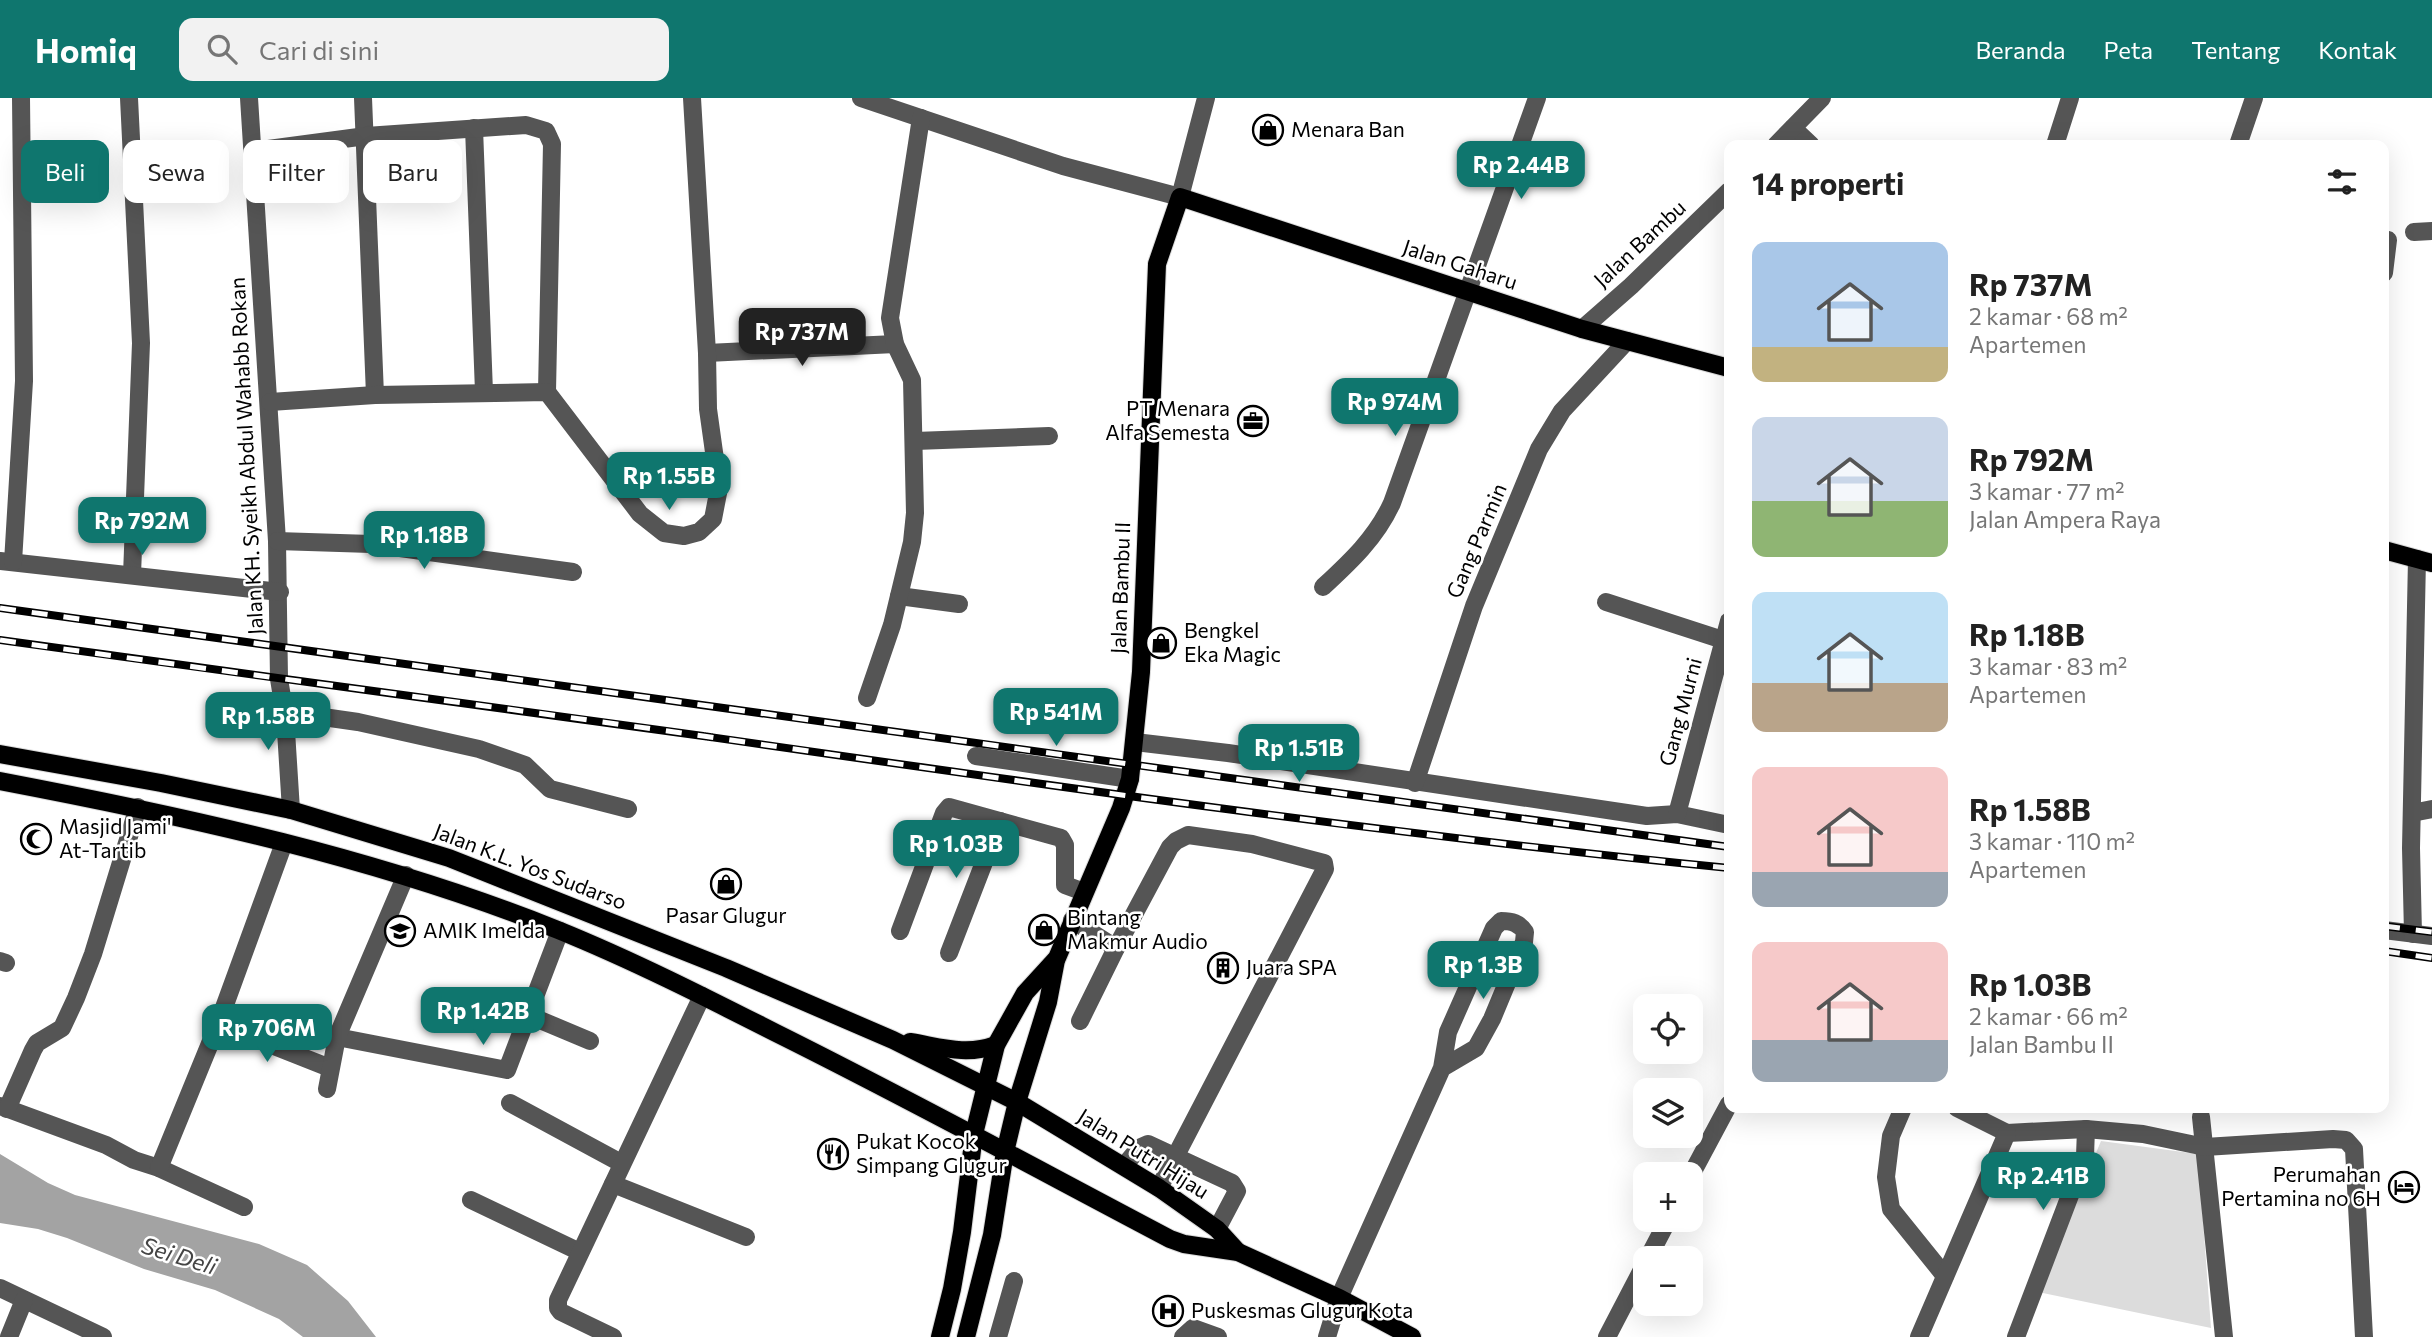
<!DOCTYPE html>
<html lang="id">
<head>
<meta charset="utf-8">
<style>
	:root { --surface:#fff; --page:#f2f2f2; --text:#222; --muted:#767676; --accent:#0f766e }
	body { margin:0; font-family:Commissioner,sans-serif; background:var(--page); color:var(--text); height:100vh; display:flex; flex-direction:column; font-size:26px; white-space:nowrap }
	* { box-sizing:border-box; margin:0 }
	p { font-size:23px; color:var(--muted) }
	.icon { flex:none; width:38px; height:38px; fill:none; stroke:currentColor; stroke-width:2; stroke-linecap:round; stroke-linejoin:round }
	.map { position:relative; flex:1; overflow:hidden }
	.panel { position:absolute; left:1724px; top:42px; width:665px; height:973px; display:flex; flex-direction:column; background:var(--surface); border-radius:14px; box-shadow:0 7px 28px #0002 }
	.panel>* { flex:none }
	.hud { position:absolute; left:21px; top:42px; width:665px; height:63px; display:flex; gap:14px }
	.fabs { position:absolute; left:1633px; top:896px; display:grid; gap:14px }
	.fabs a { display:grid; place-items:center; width:70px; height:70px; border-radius:14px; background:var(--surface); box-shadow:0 7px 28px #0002; font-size:35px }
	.price { position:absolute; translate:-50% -60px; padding:0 16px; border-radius:14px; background:var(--accent); color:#fff; font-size:23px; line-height:46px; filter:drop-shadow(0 2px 4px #0008) }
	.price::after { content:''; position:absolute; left:50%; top:42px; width:21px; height:16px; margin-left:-10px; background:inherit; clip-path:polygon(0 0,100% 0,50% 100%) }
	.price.active { background:#222; color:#fff }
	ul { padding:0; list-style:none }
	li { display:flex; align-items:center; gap:21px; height:175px; padding:0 28px }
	li span { display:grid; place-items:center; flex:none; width:196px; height:140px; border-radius:14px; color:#555 }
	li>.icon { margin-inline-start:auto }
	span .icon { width:84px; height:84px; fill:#fffc; stroke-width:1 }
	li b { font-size:30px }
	h2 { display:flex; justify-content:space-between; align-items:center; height:84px; padding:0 28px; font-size:30px }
	.chip { padding:0 24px; border-radius:14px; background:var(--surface); box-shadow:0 7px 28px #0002; font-size:24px; line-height:63px }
	.chip.active { background:var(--accent); color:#fff }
	header { display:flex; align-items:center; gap:42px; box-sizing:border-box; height:98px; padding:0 35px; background:var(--accent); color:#fff }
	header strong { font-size:33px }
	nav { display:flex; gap:38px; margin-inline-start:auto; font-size:24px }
	.search { width:490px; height:63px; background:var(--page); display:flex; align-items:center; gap:18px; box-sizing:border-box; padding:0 24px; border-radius:14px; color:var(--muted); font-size:26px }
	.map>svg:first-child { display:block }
	.green { fill:#dcdcdc }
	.water { fill:#a3a3a3 }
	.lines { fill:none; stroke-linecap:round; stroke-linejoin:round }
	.major-casing { stroke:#dbdbdb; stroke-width:20 }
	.minor { stroke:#555; stroke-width:18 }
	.major { stroke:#000; stroke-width:18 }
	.rail-casing { stroke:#000; stroke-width:8 }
	.rail { stroke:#fff; stroke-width:5; stroke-dasharray:16; stroke-linecap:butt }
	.labels { text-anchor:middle; stroke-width:5; stroke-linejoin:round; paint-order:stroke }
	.poi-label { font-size:21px; fill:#000; stroke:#fff; text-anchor:start }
	.street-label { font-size:21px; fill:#000; stroke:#fff }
	.water-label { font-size:23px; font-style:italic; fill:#444; stroke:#fff }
</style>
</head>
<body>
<header>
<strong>Homiq</strong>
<div class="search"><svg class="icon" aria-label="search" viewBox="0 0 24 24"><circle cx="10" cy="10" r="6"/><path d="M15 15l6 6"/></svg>Cari di sini</div>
<nav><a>Beranda</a><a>Peta</a><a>Tentang</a><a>Kontak</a></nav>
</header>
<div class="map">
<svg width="2432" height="1239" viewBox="0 0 2432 1239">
	<rect width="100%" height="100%" fill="#fff"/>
	<path class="green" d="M2101 1043 2198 1056 2211 1230 2038 1194Z"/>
	<path class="water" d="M0 1056 48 1085 75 1097 259 1146 307 1167 348 1203 376 1239H303L279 1221 215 1192 144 1171 67 1140 38 1131 0 1125Z"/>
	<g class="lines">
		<g class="major-casing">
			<g id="major">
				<path d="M2384 452 2432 465"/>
				<path d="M0 656 161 685 291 712 449 760 726 870 893 942 1017 1004 1159 1090 1217 1131 1238 1154"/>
				<path d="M0 683C189 719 378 760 558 832 632 862 705 899 776 935 909 1001 1039 1072 1170 1141L1184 1146 1238 1154 1339 1200 1412 1239"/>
				<path d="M910 944C941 949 966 958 996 947"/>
				<path d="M940 1239 952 1191 962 1134 974 1036 996 947 1025 895 1057 860 1121 710 1130 681 1141 574 1157 166 1180 99 1582 231 1729 270"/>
				<path d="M966 1239 992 1137 1005 1054 1017 1004 1048 904 1056 862"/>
			</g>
		</g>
		<g class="minor">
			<path d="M129 0 141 245 132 477"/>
			<path d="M249 0 277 443 279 581 285 617 291 712"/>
			<path d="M363 0 375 297"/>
			<path d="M861 0 1063 68 1180 99 1206 0"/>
			<path d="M474 30 484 294"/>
			<path d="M1793 30 1811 47"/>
			<path d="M1776 47 1822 0"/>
			<path d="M2055 47 2070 0"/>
			<path d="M2238 47 2254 0"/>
			<path d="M253 53 366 38 526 27 546 33 552 46 547 294"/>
			<path d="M2414 134 2432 133"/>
			<path d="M2384 175 2388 142"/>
			<path d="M1582 231 1631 188 1729 93"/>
			<path d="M707 255 895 246"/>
			<path d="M270 304 375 297 547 294 640 416 664 435 684 438 699 434 713 421 719 390 708 311 707 255 692 0"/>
			<path d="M915 343 1049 338"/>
			<path d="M277 443 371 446 573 474"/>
			<path d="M0 463 280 494"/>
			<path d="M13 464 24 283 21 0"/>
			<path d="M1323 489C1350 464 1376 440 1392 405L1537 0"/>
			<path d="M899 498 959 506"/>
			<path d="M1606 504 1723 542"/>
			<path d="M867 600 892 527 912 444 915 415 912 282 895 246 890 220 921 20"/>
			<path d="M285 617H309L358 624 479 651 525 667 550 691 628 711"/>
			<path d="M1135 644 1228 655 1647 718 1677 716 1729 727"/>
			<path d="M976 658 1130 681"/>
			<path d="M1415 685 1474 508 1539 351 1562 313 1627 243"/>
			<path d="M2412 715 2432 711"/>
			<path d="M1677 716 1729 523"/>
			<path d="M1072 822 1116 850 1170 749 1176 743 1188 737 1252 746 1324 765 1325 771 1159 1090"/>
			<path d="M2384 832 2432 838"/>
			<path d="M900 833 944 715 949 709 1061 740 1065 747V787L1084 794"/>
			<path d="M2413 836 2411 750 2417 461"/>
			<path d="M949 855 1000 723"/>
			<path d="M0 863 6 865"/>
			<path d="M528 917 590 943"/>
			<path d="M1080 923 1116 850"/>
			<path d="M218 926 330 970"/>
			<path d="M337 939 507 972 560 833"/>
			<path d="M327 991 337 939 406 777"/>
			<path d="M510 1005 621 1065"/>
			<path d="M0 1008 106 1047 134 1062 159 1070 244 1109"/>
			<path d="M1903 1010 1891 1038 1886 1079 1891 1111 1945 1178"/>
			<path d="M1957 1010 2007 1035"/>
			<path d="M7 1011 33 952 37 945 62 930 76 900 93 856 138 709"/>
			<path d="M2201 1019 2224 1239"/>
			<path d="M2086 1031 2143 1036 2205 1049 2333 1041 2346 1042 2354 1051 2364 1239"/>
			<path d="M2007 1035 2086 1031 2085 1058 2016 1239"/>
			<path d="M1124 1068 1139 1050 1148 1046 1232 1085 1237 1093 1217 1131"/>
			<path d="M159 1070 218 926 284 745"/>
			<path d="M1690 1079 1729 1006"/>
			<path d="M613 1086 746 1139"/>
			<path d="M471 1102 580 1154"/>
			<path d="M1648 1160 1668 1122"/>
			<path d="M0 1190 103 1239"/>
			<path d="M9 1239 24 1202"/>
			<path d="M613 1239 561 1214 558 1210V1202L702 898"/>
			<path d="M998 1239 1014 1183"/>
			<path d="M1183 1239 1193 1230 1218 1239"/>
			<path d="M1327 1239 1339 1200 1442 970 1448 934 1494 830 1501 823C1512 823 1519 825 1525 834L1524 844 1492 921 1476 950 1442 970"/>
			<path d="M1607 1239 1645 1166"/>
			<path d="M1919 1239 2007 1035"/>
		</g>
		<use href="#major" class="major"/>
		<g class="rail-casing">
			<g id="rail">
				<path d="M0 510 1729 749"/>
				<path d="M0 542C234 575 469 605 703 638 1045 687 1386 736 1729 770"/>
				<path d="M2384 828 2432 834"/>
				<path d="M2384 853 2432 860"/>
			</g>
		</g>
		<use href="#rail" class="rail"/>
	</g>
	<defs>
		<g id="shop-ring" transform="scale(1.575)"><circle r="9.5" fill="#fff" stroke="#000" stroke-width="1.5"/><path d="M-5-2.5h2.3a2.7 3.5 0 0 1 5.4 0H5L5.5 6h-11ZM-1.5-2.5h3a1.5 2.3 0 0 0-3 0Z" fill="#000"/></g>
		<g id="office-ring" transform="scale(1.575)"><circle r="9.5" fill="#fff" stroke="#000" stroke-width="1.5"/><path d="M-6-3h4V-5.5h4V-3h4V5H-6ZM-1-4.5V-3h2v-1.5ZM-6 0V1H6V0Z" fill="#000"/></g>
		<g id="mosque-ring" transform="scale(1.575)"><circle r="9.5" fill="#fff" stroke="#000" stroke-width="1.5"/><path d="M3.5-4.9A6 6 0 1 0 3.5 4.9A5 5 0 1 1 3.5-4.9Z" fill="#000"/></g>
		<g id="university-ring" transform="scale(1.575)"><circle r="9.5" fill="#fff" stroke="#000" stroke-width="1.5"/><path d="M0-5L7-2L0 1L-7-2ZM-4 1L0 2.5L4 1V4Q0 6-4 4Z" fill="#000"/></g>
		<g id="building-ring" transform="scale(1.575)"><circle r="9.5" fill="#fff" stroke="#000" stroke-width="1.5"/><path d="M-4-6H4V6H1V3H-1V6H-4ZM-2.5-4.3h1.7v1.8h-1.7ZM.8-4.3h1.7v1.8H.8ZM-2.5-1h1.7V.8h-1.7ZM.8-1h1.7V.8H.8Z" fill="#000"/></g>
		<g id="restaurant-ring" transform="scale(1.575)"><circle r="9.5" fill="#fff" stroke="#000" stroke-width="1.5"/><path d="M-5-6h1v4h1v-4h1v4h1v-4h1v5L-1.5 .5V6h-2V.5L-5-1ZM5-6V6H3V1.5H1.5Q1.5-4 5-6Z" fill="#000"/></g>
		<g id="hotel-ring" transform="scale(1.575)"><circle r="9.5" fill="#fff" stroke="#000" stroke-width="1.5"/><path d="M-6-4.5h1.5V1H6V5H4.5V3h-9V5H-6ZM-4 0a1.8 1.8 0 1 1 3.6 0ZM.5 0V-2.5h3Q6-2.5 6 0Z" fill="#000"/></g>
		<g id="hospital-ring" transform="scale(1.575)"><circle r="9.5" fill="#fff" stroke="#000" stroke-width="1.5"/><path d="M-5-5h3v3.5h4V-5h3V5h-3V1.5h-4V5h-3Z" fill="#000"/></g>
	</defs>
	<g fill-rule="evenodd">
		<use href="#shop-ring" x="1268" y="32"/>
		<use href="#office-ring" x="1253" y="323"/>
		<use href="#shop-ring" x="1161" y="545"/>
		<use href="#mosque-ring" x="36" y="741"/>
		<use href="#shop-ring" x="726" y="786"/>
		<use href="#shop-ring" x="1044" y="832"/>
		<use href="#university-ring" x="400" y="833"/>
		<use href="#building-ring" x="1223" y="870"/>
		<use href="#restaurant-ring" x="833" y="1056"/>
		<use href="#hotel-ring" x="2404" y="1089"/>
		<use href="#hospital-ring" x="1168" y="1213"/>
	</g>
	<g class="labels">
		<g class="poi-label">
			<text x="1291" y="39">Menara Ban</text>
			<text x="1230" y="318" text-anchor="end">PT Menara<tspan x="1230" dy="24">Alfa Semesta</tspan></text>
			<text x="1184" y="540">Bengkel<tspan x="1184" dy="24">Eka Magic</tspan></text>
			<text x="59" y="736">Masjid Jami'<tspan x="59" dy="24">At-Tartib</tspan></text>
			<text x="726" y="825" text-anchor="middle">Pasar Glugur</text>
			<text x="1067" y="827">Bintang<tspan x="1067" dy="24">Makmur Audio</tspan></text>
			<text x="423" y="840">AMIK Imelda</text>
			<text x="1246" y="877">Juara SPA</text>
			<text x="856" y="1051">Pukat Kocok<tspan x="856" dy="24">Simpang Glugur</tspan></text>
			<text x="2381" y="1084" text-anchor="end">Perumahan<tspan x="2381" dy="24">Pertamina no 6H</tspan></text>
			<text x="1191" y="1220">Puskesmas Glugur Kota</text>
		</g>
		<g class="street-label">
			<text transform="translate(1640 146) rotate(-43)" y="7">Jalan Bambu</text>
			<text transform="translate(1460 167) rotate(18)" y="7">Jalan Gaharu</text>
			<text transform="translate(247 358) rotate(-93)" y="7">Jalan KH. Syeikh Abdul Wahabb Rokan</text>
			<text transform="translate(1477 443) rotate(-67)" y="7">Gang Parmin</text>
			<text transform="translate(1121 490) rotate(-88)" y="7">Jalan Bambu II</text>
			<text transform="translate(1681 614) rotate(-75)" y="7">Gang Murni</text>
			<text transform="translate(530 769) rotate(21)" y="7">Jalan K.L. Yos Sudarso</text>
			<text transform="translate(1143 1056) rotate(32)" y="7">Jalan Putri Hijau</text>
		</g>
		<g class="water-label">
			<text transform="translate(179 1158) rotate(17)" y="8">Sei Deli</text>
		</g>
	</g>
</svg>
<div class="fabs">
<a><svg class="icon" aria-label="locate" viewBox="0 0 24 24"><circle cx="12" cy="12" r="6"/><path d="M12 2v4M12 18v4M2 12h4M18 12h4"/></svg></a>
<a><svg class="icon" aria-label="layers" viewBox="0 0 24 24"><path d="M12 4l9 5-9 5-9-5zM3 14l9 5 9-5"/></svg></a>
<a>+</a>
<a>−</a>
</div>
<b class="price" style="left:1521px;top:103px">Rp 2.44B</b>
<b class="price active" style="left:802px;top:270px">Rp 737M</b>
<b class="price" style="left:1395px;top:340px">Rp 974M</b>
<b class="price" style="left:669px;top:414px">Rp 1.55B</b>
<b class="price" style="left:142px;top:459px">Rp 792M</b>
<b class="price" style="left:424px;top:473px">Rp 1.18B</b>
<b class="price" style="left:1056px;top:650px">Rp 541M</b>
<b class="price" style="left:268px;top:654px">Rp 1.58B</b>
<b class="price" style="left:1299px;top:686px">Rp 1.51B</b>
<b class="price" style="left:956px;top:782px">Rp 1.03B</b>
<b class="price" style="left:1483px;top:903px">Rp 1.3B</b>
<b class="price" style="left:483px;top:949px">Rp 1.42B</b>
<b class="price" style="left:267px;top:966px">Rp 706M</b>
<b class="price" style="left:2043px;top:1114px">Rp 2.41B</b>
<div class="hud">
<a class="chip active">Beli</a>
<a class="chip">Sewa</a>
<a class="chip">Filter</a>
<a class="chip">Baru</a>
</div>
<section class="panel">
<h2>14 properti<svg class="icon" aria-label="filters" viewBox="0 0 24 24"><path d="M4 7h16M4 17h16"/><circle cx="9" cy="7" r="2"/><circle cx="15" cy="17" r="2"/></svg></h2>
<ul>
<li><span style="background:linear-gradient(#a9c7e8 75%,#c2b280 0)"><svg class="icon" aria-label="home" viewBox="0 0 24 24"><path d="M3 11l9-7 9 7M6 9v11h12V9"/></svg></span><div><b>Rp 737M</b><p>2 kamar · 68 m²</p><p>Apartemen</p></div></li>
<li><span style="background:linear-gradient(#c9d6e8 60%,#8fb573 0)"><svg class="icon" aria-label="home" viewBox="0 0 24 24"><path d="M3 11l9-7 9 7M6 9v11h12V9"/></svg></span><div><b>Rp 792M</b><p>3 kamar · 77 m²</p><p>Jalan Ampera Raya</p></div></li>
<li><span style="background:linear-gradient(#bfe0f5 65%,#b9a48a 0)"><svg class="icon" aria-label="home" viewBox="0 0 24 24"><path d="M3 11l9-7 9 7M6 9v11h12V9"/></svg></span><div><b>Rp 1.18B</b><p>3 kamar · 83 m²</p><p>Apartemen</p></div></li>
<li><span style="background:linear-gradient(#f6c9c9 75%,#9aa5b1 0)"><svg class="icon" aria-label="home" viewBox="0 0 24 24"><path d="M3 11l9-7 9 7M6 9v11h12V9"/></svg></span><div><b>Rp 1.58B</b><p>3 kamar · 110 m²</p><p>Apartemen</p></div></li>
<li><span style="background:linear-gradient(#f6c9c9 70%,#9aa5b1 0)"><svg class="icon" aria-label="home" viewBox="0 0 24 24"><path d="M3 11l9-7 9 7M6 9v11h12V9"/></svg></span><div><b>Rp 1.03B</b><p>2 kamar · 66 m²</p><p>Jalan Bambu II</p></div></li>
</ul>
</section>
</div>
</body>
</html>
